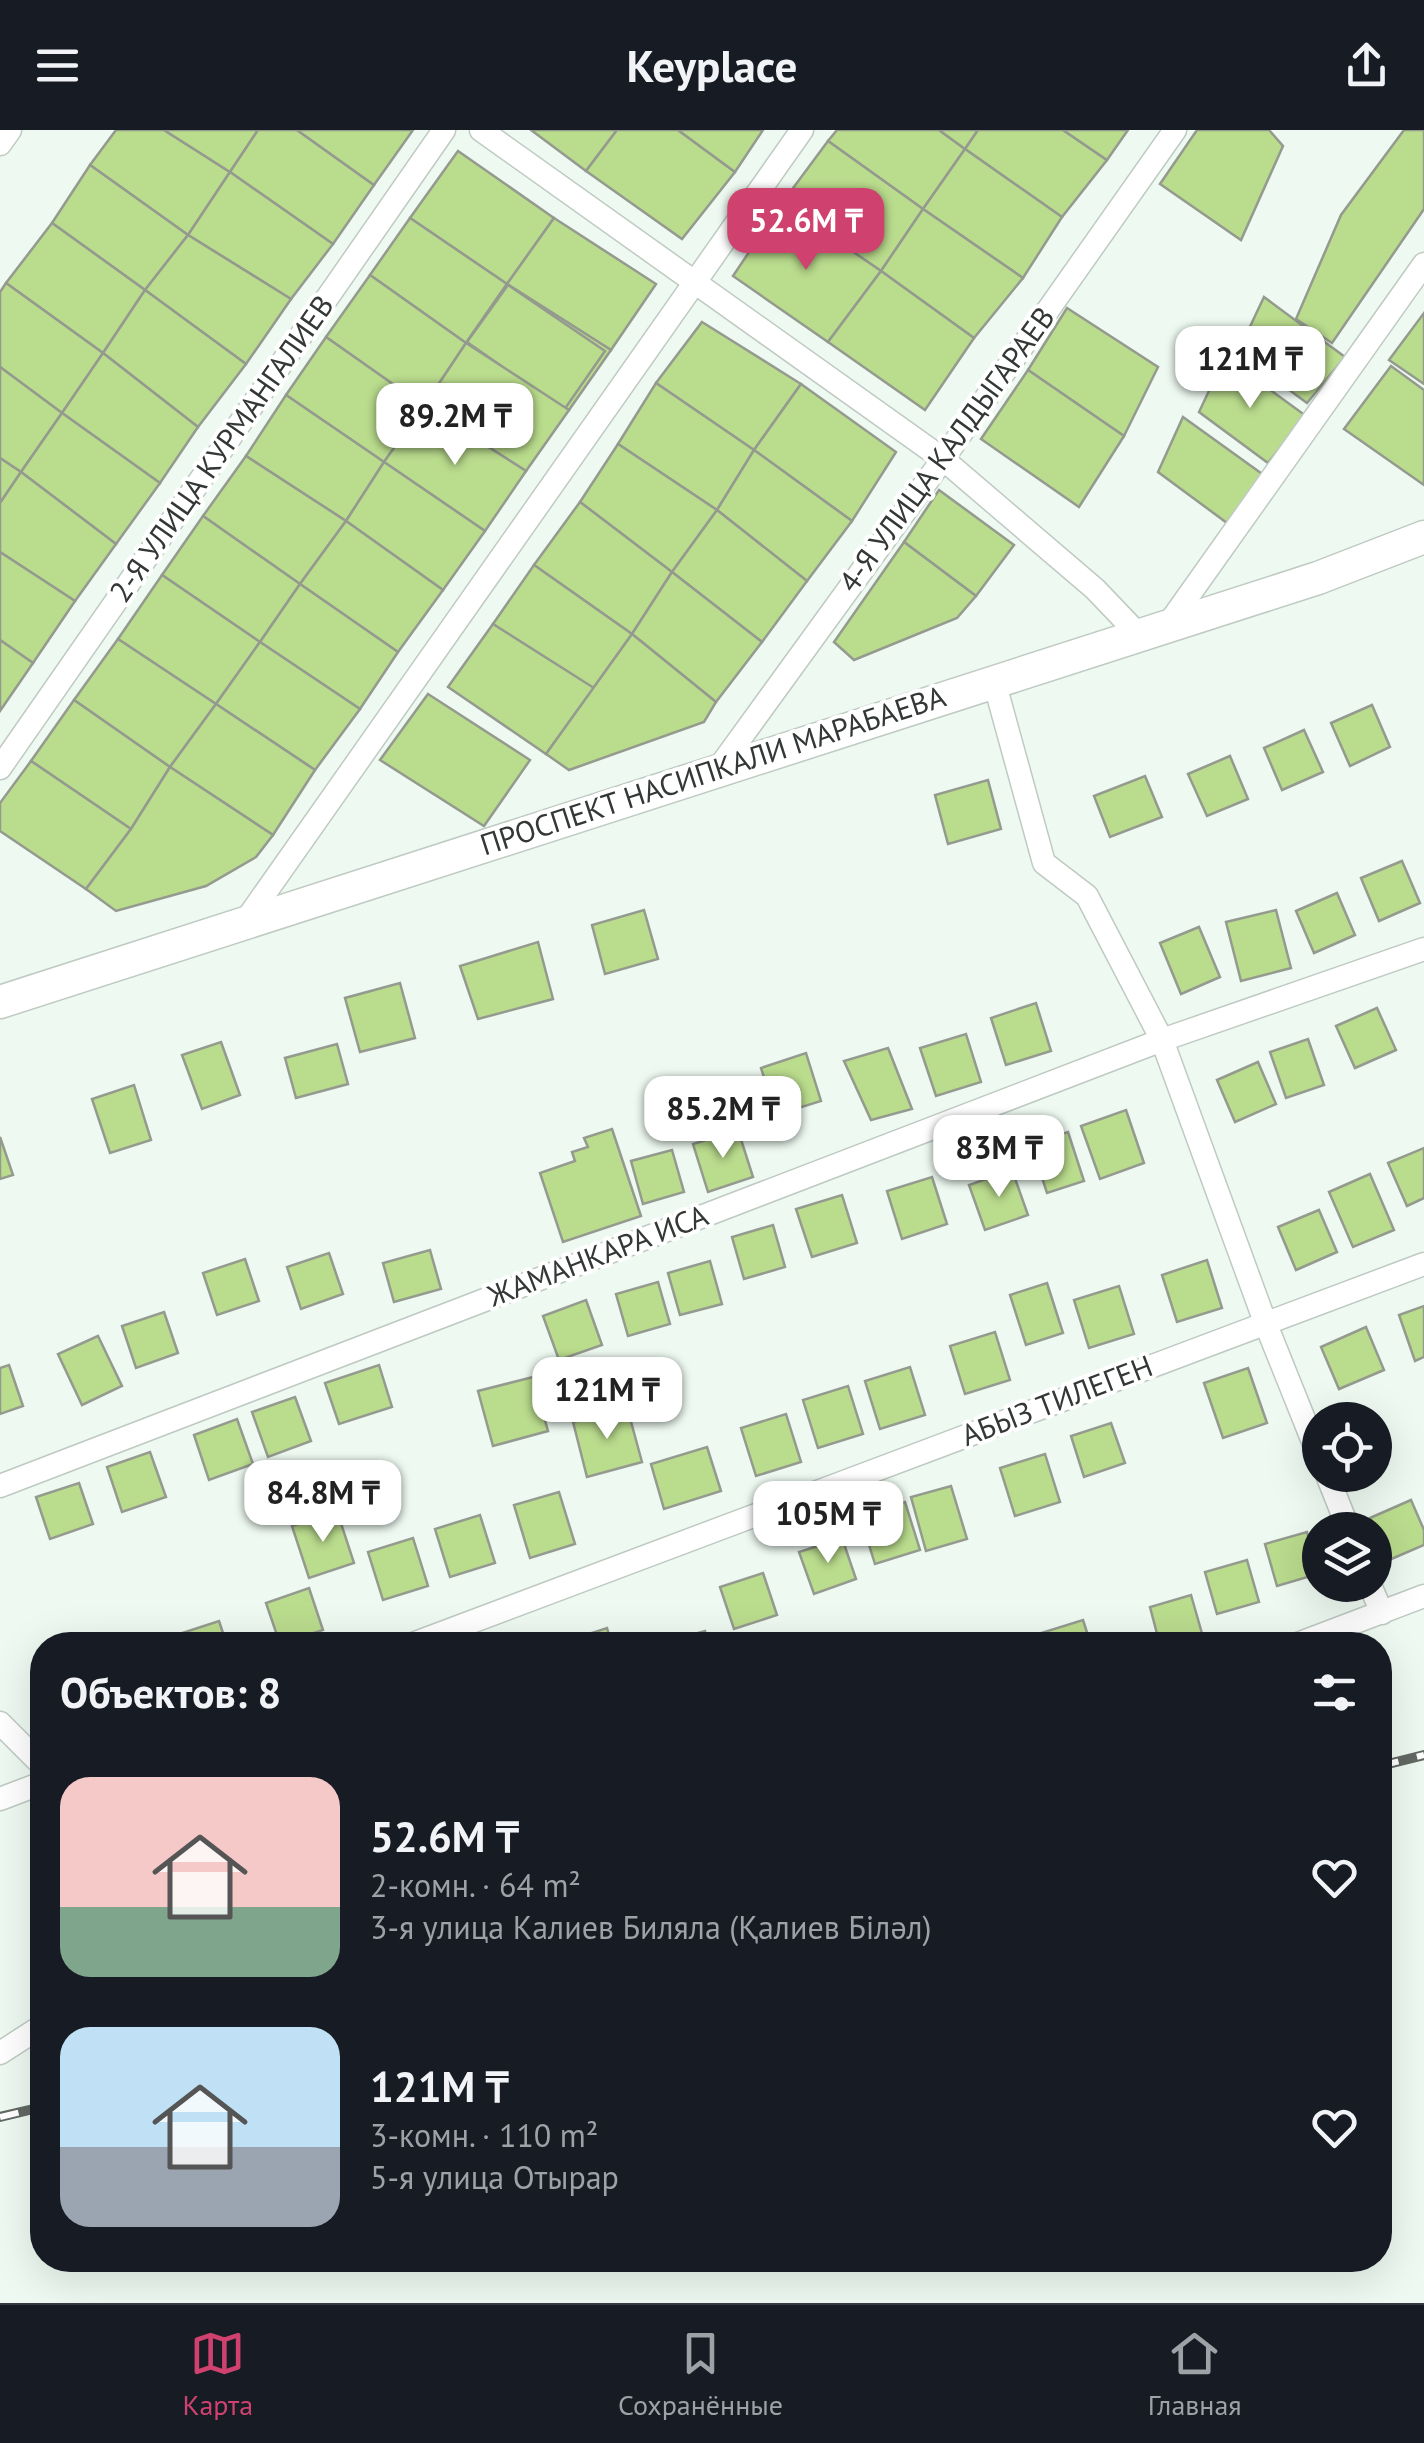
<!DOCTYPE html>
<html lang="ru">
<head>
<meta charset="utf-8">
<style>
	:root { --surface:#171b24; --page:#20242c; --text:#f1f3f6; --muted:#9ea1a6; --line:#363941; --accent:#cf4270 }
	body { margin:0; font-family:"PT Sans",sans-serif; background:var(--page); color:var(--text); height:100vh; display:flex; flex-direction:column; font-size:38px; white-space:nowrap }
	* { box-sizing:border-box; margin:0 }
	p { font-size:32px; color:var(--muted) }
	.icon { flex:none; width:55px; height:55px; fill:none; stroke:currentColor; stroke-width:2; stroke-linecap:round; stroke-linejoin:round }
	.map { position:relative; flex:1; overflow:hidden }
	.side { position:absolute; left:30px; top:1502px; width:1362px; height:640px; display:flex; flex-direction:column; background:var(--surface); border-radius:40px; box-shadow:0 10px 40px #0002 }
	.side>* { flex:none }
	.controls { position:absolute; left:1302px; top:1272px; display:grid; gap:20px }
	.controls a { display:grid; place-items:center; width:90px; height:90px; border-radius:50%; background:var(--surface); box-shadow:0 10px 40px #0002; font-size:50px }
	.price { position:absolute; translate:-50% -85px; padding:0 22px; border-radius:20px; background:#fff; color:#222; font-size:32px; line-height:65px; filter:drop-shadow(0 2px 5px #0008) }
	.price::after { content:''; position:absolute; left:50%; top:60px; width:30px; height:22px; margin-left:-15px; background:inherit; clip-path:polygon(0 0,100% 0,50% 100%) }
	.price.selected { background:var(--accent); color:#fff }
	ul { padding:0; list-style:none }
	li { display:flex; align-items:center; gap:30px; height:250px; padding:0 30px }
	li span { display:grid; place-items:center; flex:none; width:280px; height:200px; border-radius:30px; color:#555 }
	li>.icon { margin-inline-start:auto }
	span .icon { width:120px; height:120px; fill:#fffc; stroke-width:1 }
	li b { font-size:42px }
	h2 { display:flex; justify-content:space-between; align-items:center; height:120px; padding:0 30px; font-size:42px }
	header { display:flex; justify-content:space-between; align-items:center; height:130px; padding:0 30px; background:var(--surface); font-size:45px; font-weight:700 }
	.tabs { display:flex; justify-content:space-around; align-items:center; height:140px; border-top:2px solid var(--line); background:var(--surface); font-size:28px; color:var(--muted) }
	.tabs a { display:grid; justify-items:center; gap:5px }
	.tabs .selected { color:var(--accent) }
	.map>svg:first-child { display:block }
	.building { fill:#badc8d; stroke:#959a8f; stroke-width:2.5 }
	.lines { fill:none; stroke-linecap:round; stroke-linejoin:round }
	.street-casing { stroke:#bfcac3; stroke-width:25 }
	.secondary-casing { stroke:#bfcac3; stroke-width:35 }
	.street { stroke:#fff; stroke-width:22 }
	.secondary { stroke:#fff; stroke-width:32 }
	.rail-casing { stroke:#626864; stroke-width:10 }
	.rail { stroke:#fff; stroke-width:6; stroke-dasharray:19; stroke-linecap:butt }
	.labels { text-anchor:middle; stroke-width:8; stroke-linejoin:round; paint-order:stroke }
	.street-label { font-size:30px; fill:#333835; stroke:#fff }
</style>
</head>
<body>
<header><svg class="icon" aria-label="menu" viewBox="0 0 24 24"><path d="M4 6h16M4 12h16M4 18h16"/></svg>Keyplace<svg class="icon" aria-label="share" viewBox="0 0 24 24"><path d="M12 15V3M7 8l5-5 5 5M5 13v7h14v-7"/></svg></header>
<div class="map">
<svg width="1424" height="2173" viewBox="0 0 1424 2173">
	<rect width="100%" height="100%" fill="#edf9f1"/>
	<g class="building">
		<path d="M116 0H164L230 42 188 105 90 35Z"/>
		<path d="M164 0H258L230 42Z"/>
		<path d="M258 0H297L374 55 333 114 230 42Z"/>
		<path d="M297 0H413L374 55Z"/>
		<path d="M531 0H617L586 41Z"/>
		<path d="M617 0H678L735 42 682 109 586 41Z"/>
		<path d="M678 0H763L735 42Z"/>
		<path d="M837 0H939L965 19 923 79 828 11Z"/>
		<path d="M939 0H978L965 19Z"/>
		<path d="M978 0H1063L1107 30 1062 87 965 19Z"/>
		<path d="M1063 0H1128L1107 30Z"/>
		<path d="M1197 0H1269L1283 16 1241 110 1160 54Z"/>
		<path d="M1404 0H1424V79L1332 213 1296 189 1341 85Z"/>
		<path d="M828 11 923 79 881 141 782 73Z"/>
		<path d="M965 19 1062 87 1023 148 923 79Z"/>
		<path d="M458 21 554 88 507 154 410 88Z"/>
		<path d="M90 35 188 105 145 160 52 93Z"/>
		<path d="M230 42 333 114 291 169 188 105Z"/>
		<path d="M782 73 881 141 828 212 733 146Z"/>
		<path d="M923 79 1023 148 974 208 881 141Z"/>
		<path d="M410 88 507 154 466 213 370 145Z"/>
		<path d="M554 88 656 154 611 220 507 154Z"/>
		<path d="M52 93 145 160 103 223 6 153Z"/>
		<path d="M188 105 291 169 246 234 145 160Z"/>
		<path d="M881 141 974 208 925 280 828 212Z"/>
		<path d="M370 145 466 213 424 276 326 207Z"/>
		<path d="M6 153 103 223 62 283 0 237V162Z"/>
		<path d="M507 154 611 220 569 280 466 213Z"/>
		<path d="M508 155 605 221 564 280 467 212Z"/>
		<path d="M145 160 246 234 198 297 103 223Z"/>
		<path d="M1264 167 1345 227 1307 273 1238 222Z"/>
		<path d="M1067 178 1158 237 1124 306 1028 240Z"/>
		<path d="M1424 183V254L1389 230Z"/>
		<path d="M702 192 801 254 754 320 656 253Z"/>
		<path d="M326 207 424 276 384 332 286 265Z"/>
		<path d="M466 213 569 280 526 341 424 276Z"/>
		<path d="M103 223 198 297 160 353 62 283Z"/>
		<path d="M1225 227 1306 286 1268 333 1199 282Z"/>
		<path d="M1391 236 1424 260V355L1344 299Z"/>
		<path d="M0 237 62 283 21 342 0 328Z"/>
		<path d="M1028 240 1124 306 1079 377 981 309Z"/>
		<path d="M656 253 754 320 717 380 618 314Z"/>
		<path d="M801 254 896 322 852 391 754 320Z"/>
		<path d="M286 265 384 332 346 391 246 326Z"/>
		<path d="M424 276 526 341 485 401 384 332Z"/>
		<path d="M62 283 160 353 116 414 21 342Z"/>
		<path d="M1183 287 1265 346 1227 393 1158 342Z"/>
		<path d="M618 314 717 380 672 442 580 372Z"/>
		<path d="M754 320 852 391 807 451 717 380Z"/>
		<path d="M246 326 346 391 300 454 203 386Z"/>
		<path d="M0 328 21 342 0 373Z"/>
		<path d="M384 332 485 401 443 460 346 391Z"/>
		<path d="M21 342 116 414 75 471 0 422V373Z"/>
		<path d="M939 360 1014 415 976 466 904 412Z"/>
		<path d="M580 372 672 442 632 504 534 435Z"/>
		<path d="M717 380 807 451 762 512 672 442Z"/>
		<path d="M203 386 300 454 260 512 162 445Z"/>
		<path d="M346 391 443 460 398 522 300 454Z"/>
		<path d="M904 412 976 466 957 488 854 530 834 512Z"/>
		<path d="M0 422 75 471 33 533 0 510Z"/>
		<path d="M534 435 632 504 590 563 493 494Z"/>
		<path d="M672 442 762 512 716 572 632 504Z"/>
		<path d="M162 445 260 512 216 574 118 509Z"/>
		<path d="M300 454 398 522 360 579 260 512Z"/>
		<path d="M493 494 594 558 546 624 448 557Z"/>
		<path d="M632 504 716 572 704 592 569 640 546 624Z"/>
		<path d="M118 509 216 574 170 637 74 570Z"/>
		<path d="M0 510 33 533 0 581Z"/>
		<path d="M260 512 360 579 315 640 216 574Z"/>
		<path d="M428 564 530 630 484 696 380 630Z"/>
		<path d="M74 570 170 637 131 699 31 631Z"/>
		<path d="M216 574 315 640 273 705 170 637Z"/>
		<path d="M1372 575 1390 617 1350 636 1331 593Z"/>
		<path d="M1304 600 1323 642 1282 660 1264 618Z"/>
		<path d="M1230 626 1248 669 1207 686 1188 644Z"/>
		<path d="M31 631 131 699 86 759 0 701V673Z"/>
		<path d="M170 637 273 705 256 727 206 756 116 781 86 759 131 699Z"/>
		<path d="M1145 646 1162 687 1110 707 1094 666Z"/>
		<path d="M988 650 1001 699 948 714 935 665Z"/>
		<path d="M1402 731 1420 773 1379 791 1361 748Z"/>
		<path d="M1337 763 1355 805 1314 823 1296 781Z"/>
		<path d="M644 780 658 829 605 844 592 795Z"/>
		<path d="M1276 780 1291 838 1241 851 1226 792Z"/>
		<path d="M1199 797 1220 847 1181 864 1160 813Z"/>
		<path d="M538 812 553 869 478 889 460 836Z"/>
		<path d="M400 853 415 908 360 922 345 868Z"/>
		<path d="M1036 873 1051 921 1006 935 991 888Z"/>
		<path d="M1377 878 1396 920 1355 938 1336 896Z"/>
		<path d="M966 904 981 952 936 966 920 918Z"/>
		<path d="M1308 909 1324 955 1286 968 1270 922Z"/>
		<path d="M221 912 240 965 202 979 182 925Z"/>
		<path d="M337 914 348 954 296 968 285 928Z"/>
		<path d="M888 918 912 979 871 990 844 931Z"/>
		<path d="M806 923 821 971 776 985 761 938Z"/>
		<path d="M1258 932 1276 974 1235 992 1217 950Z"/>
		<path d="M134 955 151 1010 110 1023 92 969Z"/>
		<path d="M1126 980 1144 1033 1100 1049 1081 996Z"/>
		<path d="M612 999 641 1086 563 1112 540 1043 575 1031 572 1022 588 1017 584 1008Z"/>
		<path d="M738 1000 753 1047 708 1062 693 1014Z"/>
		<path d="M1068 1002 1084 1051 1047 1063 1031 1014Z"/>
		<path d="M0 1007 13 1045 0 1049Z"/>
		<path d="M1424 1018V1068L1407 1076 1388 1033Z"/>
		<path d="M672 1020 684 1062 643 1074 631 1031Z"/>
		<path d="M1012 1040 1028 1085 985 1100 969 1055Z"/>
		<path d="M1370 1044 1394 1100 1353 1117 1329 1062Z"/>
		<path d="M932 1047 947 1094 902 1109 887 1061Z"/>
		<path d="M842 1065 857 1113 812 1127 796 1079Z"/>
		<path d="M1319 1080 1337 1122 1296 1140 1278 1097Z"/>
		<path d="M773 1095 785 1137 744 1149 732 1107Z"/>
		<path d="M430 1120 441 1159 394 1172 383 1133Z"/>
		<path d="M329 1123 343 1164 301 1179 287 1137Z"/>
		<path d="M245 1129 259 1171 217 1185 203 1143Z"/>
		<path d="M1207 1130 1222 1178 1177 1192 1162 1145Z"/>
		<path d="M710 1131 722 1174 680 1185 668 1143Z"/>
		<path d="M658 1152 670 1194 628 1206 616 1164Z"/>
		<path d="M1047 1153 1063 1203 1026 1215 1010 1165Z"/>
		<path d="M1119 1156 1134 1204 1089 1218 1074 1170Z"/>
		<path d="M586 1170 602 1215 559 1230 543 1186Z"/>
		<path d="M1424 1176V1227L1415 1231 1399 1185Z"/>
		<path d="M164 1182 178 1223 136 1238 122 1196Z"/>
		<path d="M1366 1197 1384 1240 1339 1259 1321 1217Z"/>
		<path d="M995 1202 1010 1250 965 1264 950 1216Z"/>
		<path d="M98 1206 122 1256 82 1275 58 1224Z"/>
		<path d="M9 1235 23 1276 0 1284V1238Z"/>
		<path d="M379 1235 392 1277 339 1294 325 1253Z"/>
		<path d="M910 1237 925 1285 880 1299 865 1251Z"/>
		<path d="M1248 1238 1267 1293 1223 1308 1204 1253Z"/>
		<path d="M533 1247 548 1301 493 1316 478 1261Z"/>
		<path d="M848 1256 863 1304 818 1318 803 1270Z"/>
		<path d="M295 1267 311 1311 268 1327 252 1282Z"/>
		<path d="M627 1277 642 1332 587 1347 573 1292Z"/>
		<path d="M786 1284 801 1332 756 1346 741 1298Z"/>
		<path d="M237 1289 253 1334 209 1350 194 1305Z"/>
		<path d="M1111 1293 1125 1333 1084 1347 1071 1306Z"/>
		<path d="M707 1317 721 1361 664 1379 651 1334Z"/>
		<path d="M150 1322 166 1367 122 1382 107 1337Z"/>
		<path d="M1045 1324 1060 1372 1015 1386 1000 1338Z"/>
		<path d="M79 1353 93 1394 50 1409 36 1367Z"/>
		<path d="M951 1356 967 1409 926 1421 911 1367Z"/>
		<path d="M559 1362 575 1414 530 1428 514 1375Z"/>
		<path d="M1411 1370 1424 1400V1415L1389 1430 1370 1388Z"/>
		<path d="M905 1372 920 1420 875 1434 860 1386Z"/>
		<path d="M337 1381 354 1433 309 1448 292 1396Z"/>
		<path d="M480 1385 495 1433 450 1447 435 1399Z"/>
		<path d="M1307 1402 1318 1444 1277 1456 1265 1414Z"/>
		<path d="M413 1408 428 1456 383 1470 368 1422Z"/>
		<path d="M842 1408 856 1449 814 1464 799 1422Z"/>
		<path d="M1247 1430 1259 1472 1217 1484 1205 1442Z"/>
		<path d="M763 1443 777 1485 734 1499 720 1457Z"/>
		<path d="M309 1458 323 1500 280 1514 266 1473Z"/>
		<path d="M1191 1465 1203 1507 1176 1515H1160L1150 1477Z"/>
		<path d="M1083 1490 1091 1515H1042L1038 1504Z"/>
		<path d="M219 1491 227 1515H180L176 1505Z"/>
		<path d="M607 1498 612 1515H565L564 1512Z"/>
		<path d="M705 1501 709 1515H655Z"/>
	</g>
	<g class="lines">
		<g class="street-casing">
			<g id="street">
				<path d="M481 0 943 329 1095 459 1138 504"/>
				<path d="M0 14 10 0"/>
				<path d="M1167 496 1424 134"/>
				<path d="M994 551 1044 733 1087 766 1162 910 1265 1192 1320 1329"/>
				<path d="M0 638 444 0"/>
				<path d="M718 639 943 329 1175 0"/>
				<path d="M244 793 802 0"/>
				<path d="M1327 1345 1349 1400"/>
				<path d="M0 1356 1162 910 1424 819"/>
				<path d="M1370 1455 1382 1483"/>
				<path d="M410 1515 1424 1134"/>
				<path d="M1295 1515 1424 1466"/>
				<path d="M0 1593 42 1635"/>
				<path d="M0 1669 42 1653"/>
				<path d="M0 1923 42 1896"/>
			</g>
		</g>
		<g class="secondary-casing">
			<path id="secondary" d="M0 872 1318 448 1424 407"/>
		</g>
		<use href="#street" class="street"/>
		<use href="#secondary" class="secondary"/>
		<g class="rail-casing">
			<g id="rail">
				<path d="M1380 1636 1424 1625"/>
				<path d="M0 1987 42 1977"/>
			</g>
		</g>
		<use href="#rail" class="rail"/>
	</g>
	<g class="labels">
		<g class="street-label">
			<text transform="translate(222 319) rotate(-55)" y="10">2-Я УЛИЦА КУРМАНГАЛИЕВ</text>
			<text transform="translate(947 320) rotate(-54)" y="10">4-Я УЛИЦА КАЛДЫГАРАЕВ</text>
			<text transform="translate(713 641) rotate(-18)" y="10">ПРОСПЕКТ НАСИПКАЛИ МАРАБАЕВА</text>
			<text transform="translate(598 1126) rotate(-21)" y="10">ЖАМАНКАРА ИСА</text>
			<text transform="translate(1057 1271) rotate(-21)" y="10">АБЫЗ ТИЛЕГЕН</text>
		</g>
	</g>
</svg>
<div class="controls">
<a><svg class="icon" aria-label="locate" viewBox="0 0 24 24"><circle cx="12" cy="12" r="6"/><path d="M12 2v4M12 18v4M2 12h4M18 12h4"/></svg></a>
<a><svg class="icon" aria-label="layers" viewBox="0 0 24 24"><path d="M12 4l9 5-9 5-9-5zM3 14l9 5 9-5"/></svg></a>
</div>
<b class="price selected" style="left:806px;top:143px">52.6M ₸</b>
<b class="price" style="left:1250px;top:281px">121M ₸</b>
<b class="price" style="left:455px;top:338px">89.2M ₸</b>
<b class="price" style="left:723px;top:1031px">85.2M ₸</b>
<b class="price" style="left:999px;top:1070px">83M ₸</b>
<b class="price" style="left:607px;top:1312px">121M ₸</b>
<b class="price" style="left:323px;top:1415px">84.8M ₸</b>
<b class="price" style="left:828px;top:1436px">105M ₸</b>
<section class="side">
<h2>Объектов: 8<svg class="icon" aria-label="filters" viewBox="0 0 24 24"><path d="M4 7h16M4 17h16"/><circle cx="9" cy="7" r="2"/><circle cx="15" cy="17" r="2"/></svg></h2>
<ul>
<li><span style="background:linear-gradient(#f6c9c9 65%,#7fa58c 0)"><svg class="icon" aria-label="home" viewBox="0 0 24 24"><path d="M3 11l9-7 9 7M6 9v11h12V9"/></svg></span><div><b>52.6M ₸</b><p>2-комн. · 64 m²</p><p>3-я улица Калиев Биляла (Қалиев Біләл)</p></div><svg class="icon" aria-label="heart" viewBox="0 0 24 24"><path d="M12 20l-8-8c-3-5 5-10 8-4 3-6 11-1 8 4z"/></svg></li>
<li><span style="background:linear-gradient(#bfe0f5 60%,#9aa5b1 0)"><svg class="icon" aria-label="home" viewBox="0 0 24 24"><path d="M3 11l9-7 9 7M6 9v11h12V9"/></svg></span><div><b>121M ₸</b><p>3-комн. · 110 m²</p><p>5-я улица Отырар</p></div><svg class="icon" aria-label="heart" viewBox="0 0 24 24"><path d="M12 20l-8-8c-3-5 5-10 8-4 3-6 11-1 8 4z"/></svg></li>
</ul>
</section>
</div>
<nav class="tabs">
<a class="selected"><svg class="icon" aria-label="map" viewBox="0 0 24 24"><path d="M3 6l6-2 6 2 6-2v14l-6 2-6-2-6 2zM9 4v14M15 6v14"/></svg>Карта</a>
<a><svg class="icon" aria-label="saved" viewBox="0 0 24 24"><path d="M7 4h10v16l-5-4-5 4z"/></svg>Сохранённые</a>
<a><svg class="icon" aria-label="home" viewBox="0 0 24 24"><path d="M3 11l9-7 9 7M6 9v11h12V9"/></svg>Главная</a>
</nav>
</body>
</html>
